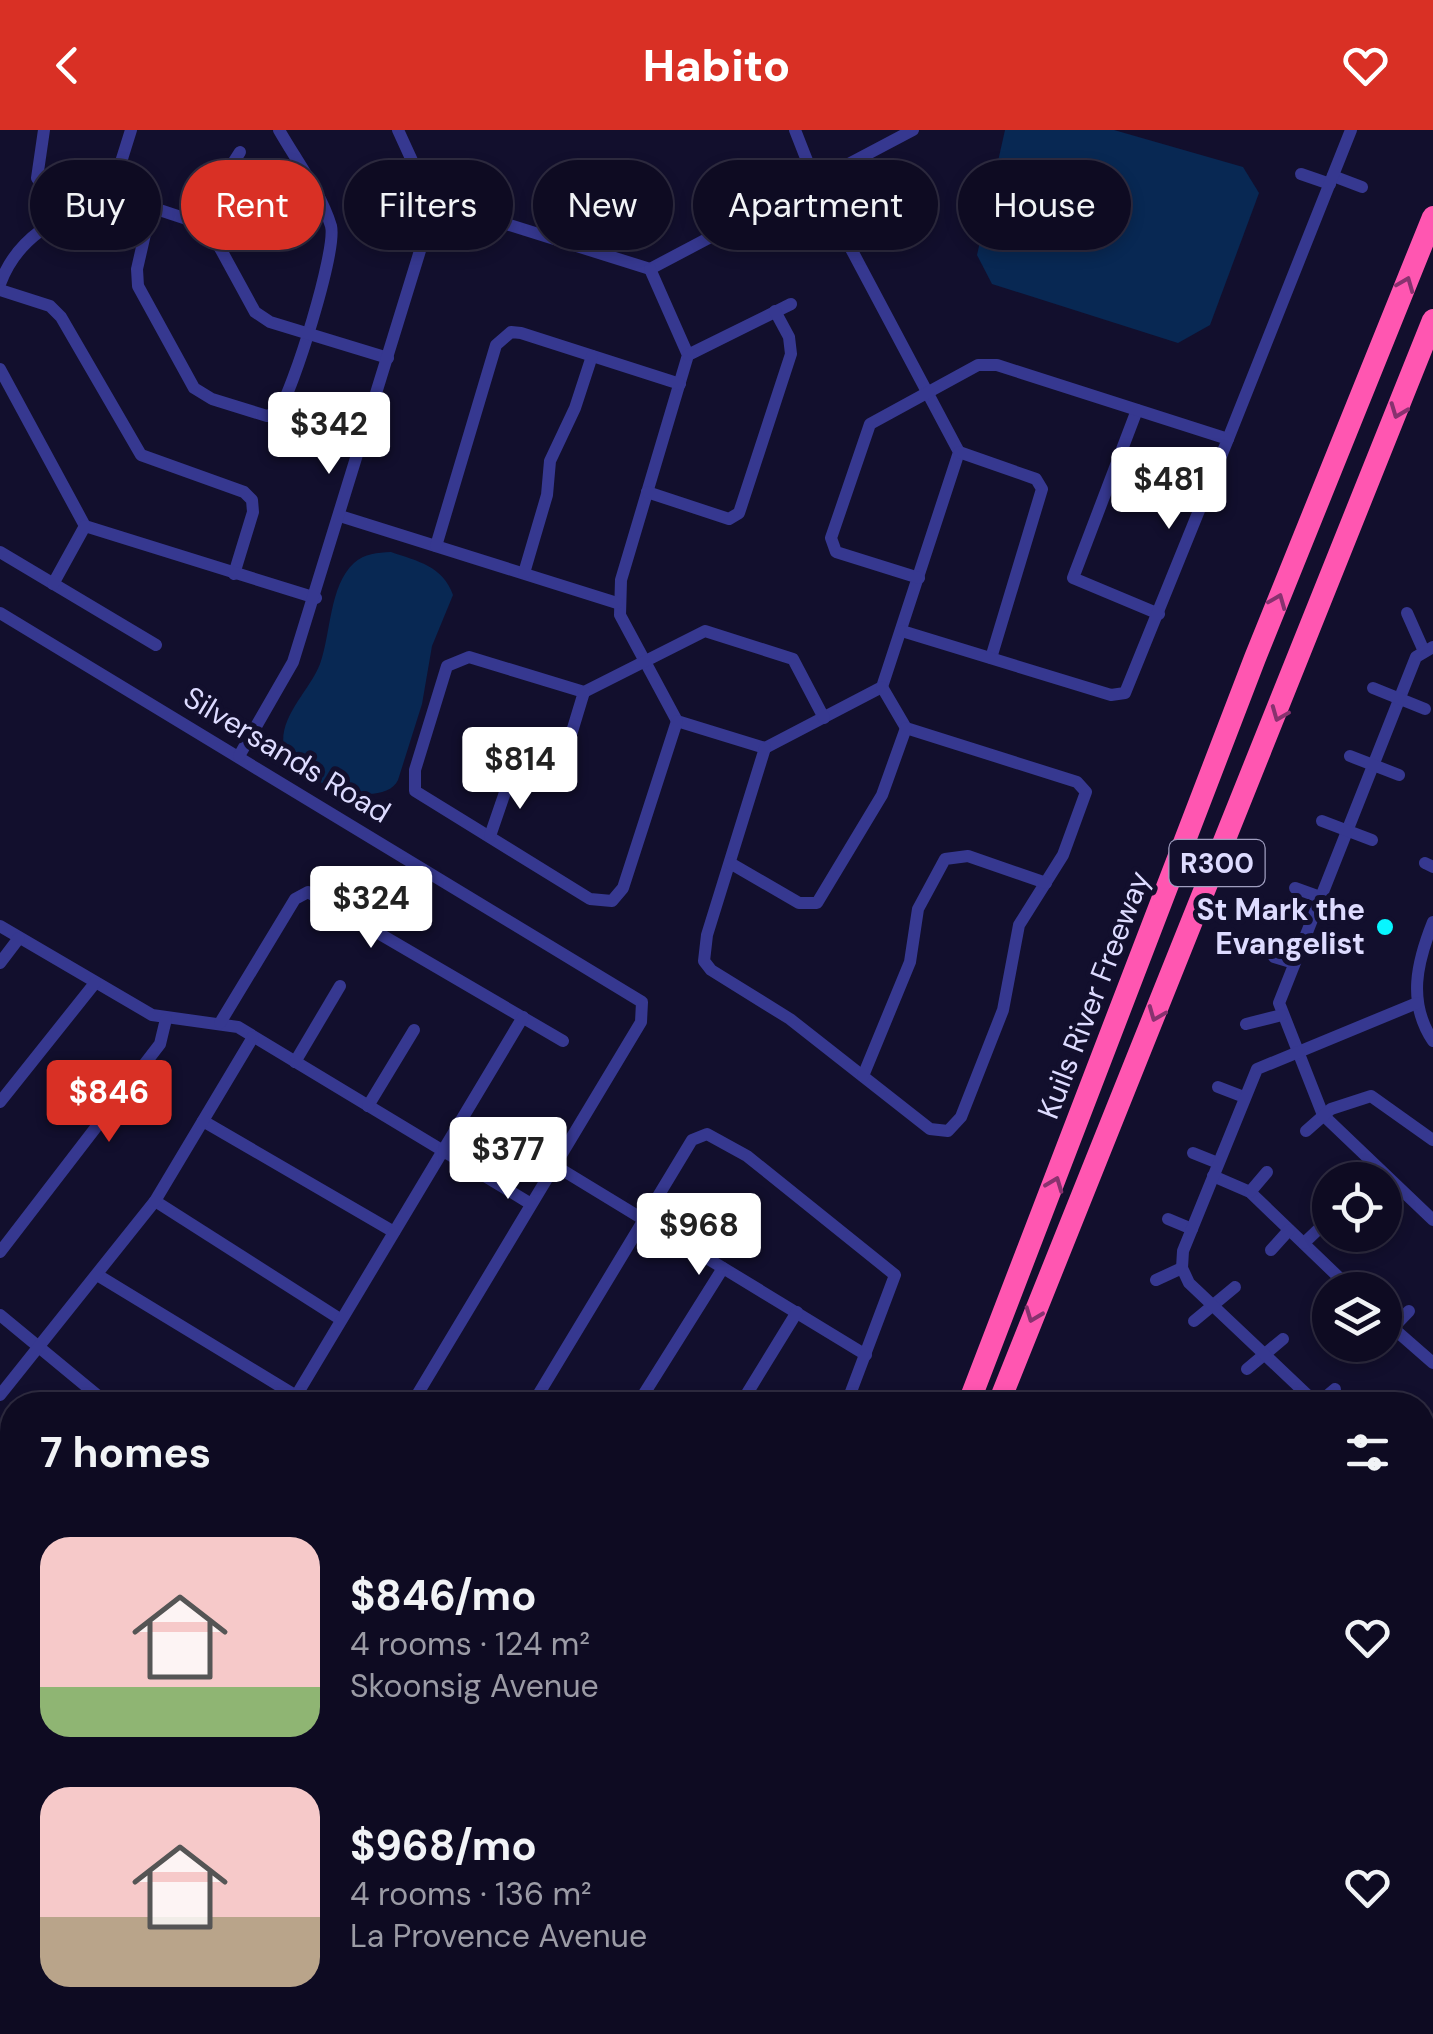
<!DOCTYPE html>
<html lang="en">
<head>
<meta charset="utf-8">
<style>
	:root { --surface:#0e0b22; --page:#1c192f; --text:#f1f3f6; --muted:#9b9ba5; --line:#2e2b40; --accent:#d93025 }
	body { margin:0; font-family:"DM Sans",sans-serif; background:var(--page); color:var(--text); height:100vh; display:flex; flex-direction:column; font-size:38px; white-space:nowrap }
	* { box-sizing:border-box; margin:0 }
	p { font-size:32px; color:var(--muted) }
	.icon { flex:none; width:55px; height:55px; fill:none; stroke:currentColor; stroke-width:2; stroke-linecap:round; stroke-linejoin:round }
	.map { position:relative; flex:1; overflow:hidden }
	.panel { position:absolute; left:0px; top:1262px; width:1435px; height:642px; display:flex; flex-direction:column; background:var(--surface); border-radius:40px 40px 0 0; box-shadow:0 5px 15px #0003,0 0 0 2px var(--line) }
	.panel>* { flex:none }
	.top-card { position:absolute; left:30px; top:30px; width:1375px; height:90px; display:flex; gap:20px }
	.controls { position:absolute; left:1312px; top:1032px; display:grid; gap:20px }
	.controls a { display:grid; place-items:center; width:90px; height:90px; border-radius:50%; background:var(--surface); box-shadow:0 5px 15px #0003,0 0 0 2px var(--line); font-size:50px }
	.price { position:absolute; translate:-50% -85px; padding:0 22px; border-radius:10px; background:#fff; color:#222; font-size:32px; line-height:65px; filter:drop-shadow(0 2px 5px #0008) }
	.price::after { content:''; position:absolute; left:50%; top:60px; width:30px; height:22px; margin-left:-15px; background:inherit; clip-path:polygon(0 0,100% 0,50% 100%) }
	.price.current { background:var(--accent); color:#fff }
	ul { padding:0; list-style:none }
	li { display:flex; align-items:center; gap:30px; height:250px; padding:0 40px }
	li span { display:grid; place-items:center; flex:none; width:280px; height:200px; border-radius:30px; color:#555 }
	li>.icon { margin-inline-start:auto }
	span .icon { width:120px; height:120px; fill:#fffc; stroke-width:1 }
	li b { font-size:42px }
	h2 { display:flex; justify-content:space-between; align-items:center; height:120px; padding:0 40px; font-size:42px }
	.chip { padding:0 35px; border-radius:45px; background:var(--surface); box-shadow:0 5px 15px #0003,0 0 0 2px var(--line); font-size:35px; line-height:90px }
	.chip.current { background:var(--accent); color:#fff }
	header { display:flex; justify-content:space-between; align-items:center; height:130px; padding:0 40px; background:var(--accent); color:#fff; font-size:45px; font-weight:800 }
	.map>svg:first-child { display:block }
	.water { fill:#082853 }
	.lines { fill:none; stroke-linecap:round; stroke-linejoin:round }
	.minor { stroke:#363890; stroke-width:12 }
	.tertiary { stroke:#363890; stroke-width:15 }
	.motorway { stroke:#ff56b1; stroke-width:22 }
	.oneway { stroke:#88326f }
	.poi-dot { fill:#07f6ff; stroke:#120f2d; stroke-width:4 }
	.labels { text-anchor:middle; stroke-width:10; stroke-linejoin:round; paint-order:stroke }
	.shield { fill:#120f2d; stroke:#a09ec0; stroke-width:2.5 }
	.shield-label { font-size:28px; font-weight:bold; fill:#dddbff }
	.street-label { font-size:30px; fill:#dddbff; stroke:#120f2d }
	.poi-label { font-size:30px; font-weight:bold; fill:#dddbff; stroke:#120f2d; text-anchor:end }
</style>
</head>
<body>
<header><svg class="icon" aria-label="back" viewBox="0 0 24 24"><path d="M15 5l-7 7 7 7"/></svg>Habito<svg class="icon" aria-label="heart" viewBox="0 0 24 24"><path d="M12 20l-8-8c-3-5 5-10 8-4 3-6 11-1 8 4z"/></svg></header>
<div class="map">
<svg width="1433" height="1904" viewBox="0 0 1433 1904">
	<rect width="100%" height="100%" fill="#120f2d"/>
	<g class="water">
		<path d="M1005 0H1114L1243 37 1259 63 1210 195 1178 213 992 154 977 125Z"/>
		<path d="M391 422C417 431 443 436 453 465L432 516 422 574 398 650C382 683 290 651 284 618 278 587 309 562 320 534 331 504 329 456 354 433 365 423 377 423 391 422Z"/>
	</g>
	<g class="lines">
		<g class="minor">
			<path d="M44 0 37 48 62 87"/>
			<path d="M398 0 430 70 650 139 913 0"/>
			<path d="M1301 44 1330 54"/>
			<path d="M1333 46 1362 57"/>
			<path d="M111 64 131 0"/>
			<path d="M151 78 137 139 138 156 194 258 212 269 267 286 278 282C293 261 337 120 331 96 321 63 296 30 279 0"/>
			<path d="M208 96 226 44 240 22"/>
			<path d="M650 139 688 225 621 450 620 485 677 591 765 618 882 557 959 322 815 51 795 0"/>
			<path d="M0 154C19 102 63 86 111 64L208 96 255 182 270 192 388 228"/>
			<path d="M0 160 50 176 61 187 141 325 244 362 252 370 253 382 234 444"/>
			<path d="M688 225 791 174"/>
			<path d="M0 239 85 396 316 468"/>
			<path d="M1137 280 1073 448 1159 484"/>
			<path d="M1228 309 1351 0"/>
			<path d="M959 322 1036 349 1042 359 991 528"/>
			<path d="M647 362 729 389 739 383 791 224 789 207 775 181"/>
			<path d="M340 386 617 473"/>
			<path d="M436 416 496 215 511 202 521 203 680 254"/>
			<path d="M0 422 156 515"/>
			<path d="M524 443 547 365 550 331 575 278 592 226"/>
			<path d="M53 454 85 396"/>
			<path d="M0 483 642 872 641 892 411 1275"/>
			<path d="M1407 483 1423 519"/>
			<path d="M902 501 1111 565 1125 563 1228 309 997 235H978L870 294 831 408 836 422 919 448"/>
			<path d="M1433 517 1416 527 1279 873 1323 985 1433 1090"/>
			<path d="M1373 558 1425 579"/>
			<path d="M677 591 623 758 612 771 590 769 415 661V640L447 536 469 527 584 562 705 501 793 529 824 588"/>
			<path d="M765 618 707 805 704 831 711 840 790 889 930 999 948 1001 961 987 1003 880 1019 795 1063 725 1086 662 1077 652 906 598 882 557"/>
			<path d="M239 626 293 532 427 98 430 70"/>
			<path d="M1350 626 1399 645"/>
			<path d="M564 628 584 562"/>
			<path d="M1322 691 1372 710"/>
			<path d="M490 706 511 645"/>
			<path d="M730 733 799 773H817L882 665 906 598"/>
			<path d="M1425 733 1433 737"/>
			<path d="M1295 758 1320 767"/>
			<path d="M1433 792C1417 832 1407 872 1433 911"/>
			<path d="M0 796 152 885 238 897 531 1074"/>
			<path d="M1274 827 1294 833"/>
			<path d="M0 833 19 808"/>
			<path d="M220 893 295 769 308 762 563 911"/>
			<path d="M1246 894 1282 885"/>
			<path d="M295 932 340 856"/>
			<path d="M863 946 910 832 918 779 945 729 968 726 1046 753"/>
			<path d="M1218 957 1244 967"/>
			<path d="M0 972 95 853"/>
			<path d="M368 976 414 900"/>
			<path d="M203 991 394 1102"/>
			<path d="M1306 1001 1331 979 1371 966 1433 1010"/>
			<path d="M1193 1023 1218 1033"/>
			<path d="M554 1035 866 1225"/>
			<path d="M1213 1046 1250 1062 1352 1160"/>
			<path d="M1363 1050 1377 1037"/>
			<path d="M1250 1062 1267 1042"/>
			<path d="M155 1071 340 1189"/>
			<path d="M1168 1089 1192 1099"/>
			<path d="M1304 1113 1323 1095"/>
			<path d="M1271 1120 1289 1100"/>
			<path d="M0 1122 160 914 166 889"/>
			<path d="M99 1146 311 1275"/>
			<path d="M1156 1150 1182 1138"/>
			<path d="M1331 1160 1341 1149"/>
			<path d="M0 1185 109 1275"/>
			<path d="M1194 1191 1235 1157"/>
			<path d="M1385 1191 1433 1233"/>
			<path d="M1385 1206 1409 1181"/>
			<path d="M1374 1219 1377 1215"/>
			<path d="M1247 1239 1283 1209"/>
			<path d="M0 1265 155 1071 253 907"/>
			<path d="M296 1266 523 887"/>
			<path d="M532 1275 692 1010 707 1004 747 1026 895 1145 846 1275"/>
			<path d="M637 1275 723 1138"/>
			<path d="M740 1275 797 1182"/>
			<path d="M1316 1275 1335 1259"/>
			<path d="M1318 1275 1189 1153 1182 1138 1183 1121 1257 939 1417 873"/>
			<path d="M1422 1311 1433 1308"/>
			<path d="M0 1315 12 1326"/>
			<path d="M0 1628 12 1631"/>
			<path d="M1422 1650 1433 1637"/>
			<path d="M1422 1689 1433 1697"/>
			<path d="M0 1737 12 1740"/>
			<path d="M1422 1763 1433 1768"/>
			<path d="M0 1827 12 1833"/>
			<path d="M1422 1842 1433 1846"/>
			<path d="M1358 1892 1386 1904"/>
			<path d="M128 1904 133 1892"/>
			<path d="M848 1904 853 1892"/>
			<path d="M916 1904 921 1892"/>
			<path d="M987 1904 992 1892"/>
			<path d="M1056 1904 1060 1892"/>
			<path d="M1126 1904 1131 1892"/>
			<path d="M1298 1904 1302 1892"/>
		</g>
		<g class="tertiary">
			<path d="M1433 1475 1429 1486 1433 1495"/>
			<path d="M1422 1516 1433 1505"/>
			<path d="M1208 1904 1213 1892"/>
		</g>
		<g class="motorway">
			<path d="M968 1275 1255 528 1433 87"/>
			<path d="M998 1275 1433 190"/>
			<path d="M716 1904 720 1892"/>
			<path d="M748 1904 753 1892"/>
		</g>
	</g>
	<defs><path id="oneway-chevron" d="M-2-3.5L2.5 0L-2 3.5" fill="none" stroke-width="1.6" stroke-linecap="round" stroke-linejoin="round" transform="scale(2.5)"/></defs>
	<g class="oneway">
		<use href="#oneway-chevron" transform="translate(1406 154) rotate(-68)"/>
		<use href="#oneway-chevron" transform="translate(1398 281) rotate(111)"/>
		<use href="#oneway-chevron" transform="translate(1278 471) rotate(-68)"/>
		<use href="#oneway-chevron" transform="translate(1279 584) rotate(112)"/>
		<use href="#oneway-chevron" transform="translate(1156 884) rotate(112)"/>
		<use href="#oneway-chevron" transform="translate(1055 1054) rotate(-69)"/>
		<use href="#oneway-chevron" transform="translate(1033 1185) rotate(111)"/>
	</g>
	<circle class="poi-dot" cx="1385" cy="797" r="10"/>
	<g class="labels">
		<rect class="shield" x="1169.5" y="710" width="95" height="46" rx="8"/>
		<g class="shield-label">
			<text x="1217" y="743">R300</text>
		</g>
		<g class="street-label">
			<text transform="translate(287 625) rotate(31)" y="10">Silversands Road</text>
			<text transform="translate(1094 865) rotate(-69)" y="10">Kuils River Freeway</text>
		</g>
		<g class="poi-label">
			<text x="1365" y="790">St Mark the<tspan x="1365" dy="34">Evangelist</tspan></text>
		</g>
	</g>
</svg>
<div class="controls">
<a><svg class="icon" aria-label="locate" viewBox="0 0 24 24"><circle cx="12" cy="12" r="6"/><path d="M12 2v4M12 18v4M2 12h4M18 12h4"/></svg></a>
<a><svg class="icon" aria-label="layers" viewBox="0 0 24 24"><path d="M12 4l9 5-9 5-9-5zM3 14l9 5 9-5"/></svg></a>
</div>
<b class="price" style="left:329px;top:347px">$342</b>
<b class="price" style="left:1169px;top:402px">$481</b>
<b class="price" style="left:520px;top:682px">$814</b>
<b class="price" style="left:371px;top:821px">$324</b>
<b class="price current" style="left:109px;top:1015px">$846</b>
<b class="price" style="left:508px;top:1072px">$377</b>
<b class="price" style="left:699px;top:1148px">$968</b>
<div class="top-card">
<a class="chip">Buy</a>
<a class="chip current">Rent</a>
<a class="chip">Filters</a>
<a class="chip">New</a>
<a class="chip">Apartment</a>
<a class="chip">House</a>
</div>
<section class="panel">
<h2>7 homes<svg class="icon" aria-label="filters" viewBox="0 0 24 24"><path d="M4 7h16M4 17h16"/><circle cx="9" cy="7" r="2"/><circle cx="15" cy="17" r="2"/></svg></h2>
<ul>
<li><span style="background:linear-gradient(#f6c9c9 75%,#8fb573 0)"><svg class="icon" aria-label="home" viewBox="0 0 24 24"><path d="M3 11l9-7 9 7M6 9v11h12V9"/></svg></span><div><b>$846/mo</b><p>4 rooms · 124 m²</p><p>Skoonsig Avenue</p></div><svg class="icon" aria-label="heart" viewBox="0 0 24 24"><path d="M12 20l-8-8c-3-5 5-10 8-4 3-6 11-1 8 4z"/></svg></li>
<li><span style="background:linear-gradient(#f6c9c9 65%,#b9a48a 0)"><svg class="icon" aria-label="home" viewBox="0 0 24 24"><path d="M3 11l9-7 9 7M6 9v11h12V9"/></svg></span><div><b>$968/mo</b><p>4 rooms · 136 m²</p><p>La Provence Avenue</p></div><svg class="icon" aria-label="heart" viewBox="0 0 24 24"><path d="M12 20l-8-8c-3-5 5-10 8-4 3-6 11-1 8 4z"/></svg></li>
</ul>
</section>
</div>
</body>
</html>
